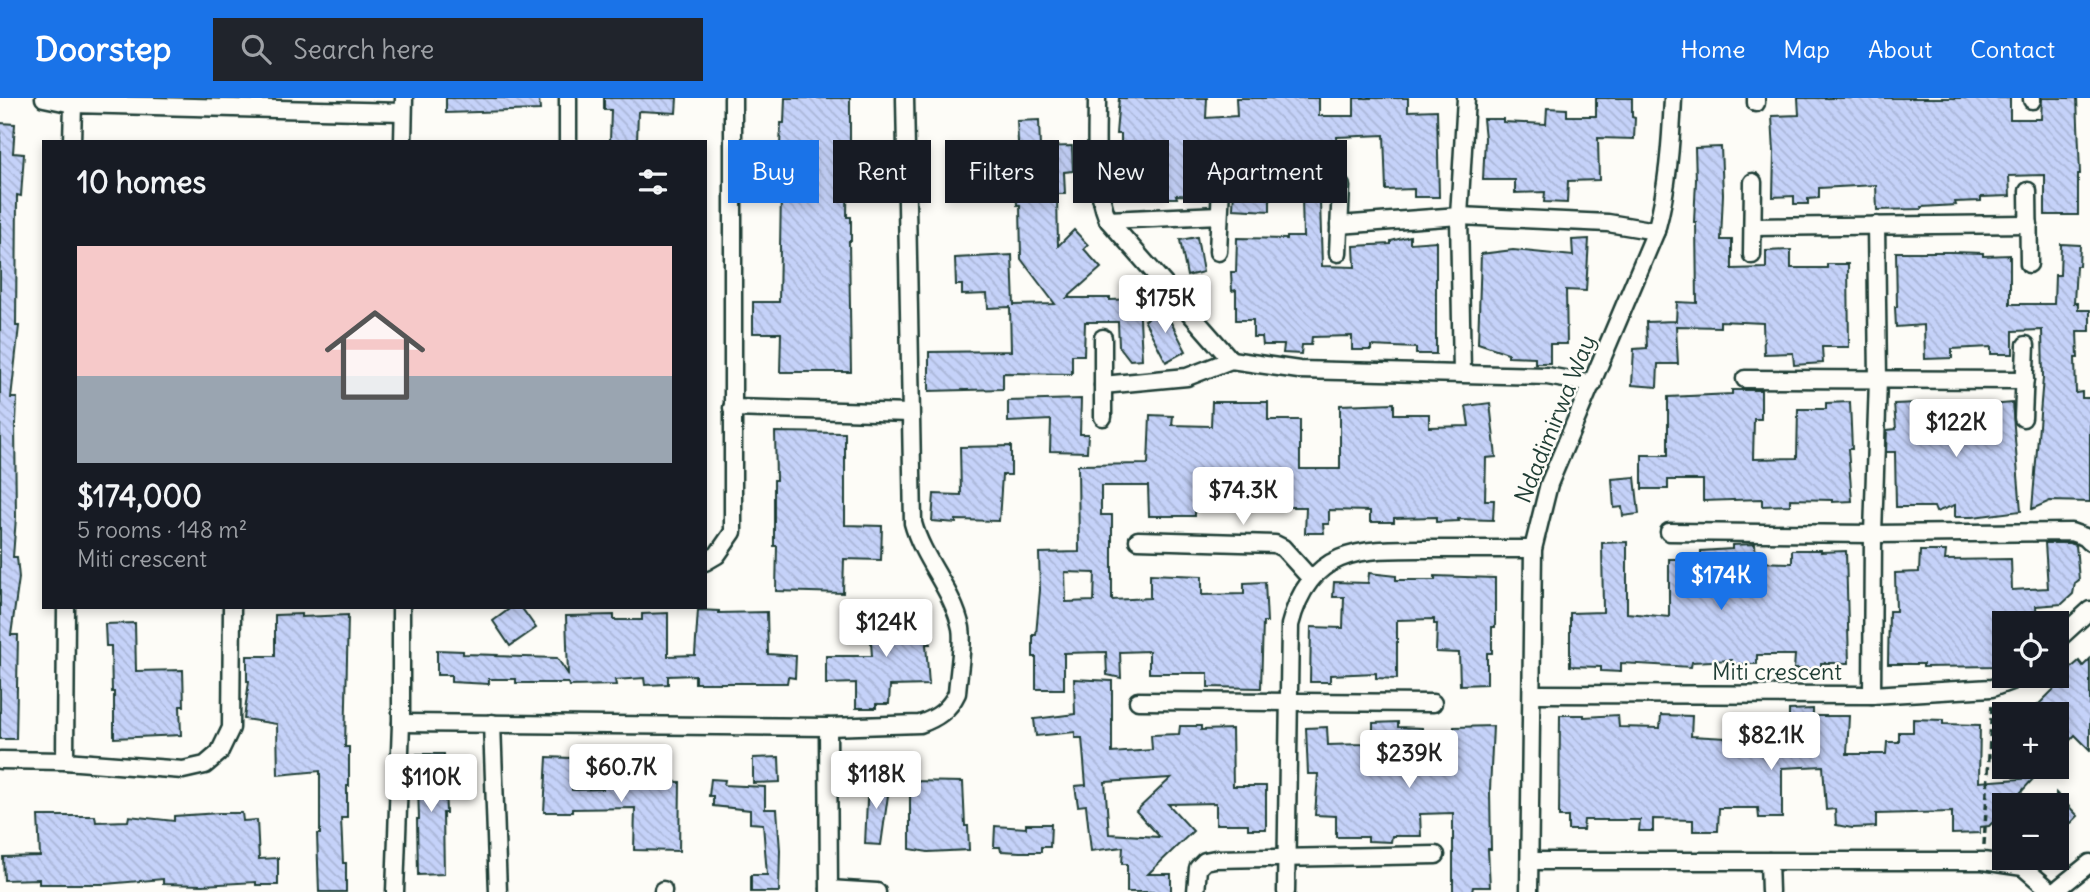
<!DOCTYPE html>
<html lang="en">
<head>
<meta charset="utf-8">
<style>
	:root { --surface:#171b24; --page:#20242c; --text:#f1f3f6; --muted:#9ea1a6; --line:#363941; --accent:#1a73e8 }
	body { margin:0; font-family:Delius,sans-serif; background:var(--page); color:var(--text); height:100vh; display:flex; flex-direction:column; font-size:26px; white-space:nowrap }
	* { box-sizing:border-box; margin:0 }
	p { font-size:23px; color:var(--muted) }
	.icon { flex:none; width:38px; height:38px; fill:none; stroke:currentColor; stroke-width:2; stroke-linecap:round; stroke-linejoin:round }
	.map { position:relative; flex:1; overflow:hidden }
	.side { position:absolute; left:42px; top:42px; width:665px; height:469px; display:flex; flex-direction:column; background:var(--surface); border-radius:0px; box-shadow:0 4px 10px #0003 }
	.side>* { flex:none }
	.top-card { position:absolute; left:728px; top:42px; width:665px; height:63px; display:flex; gap:14px }
	.tools { position:absolute; left:1992px; top:513px; display:grid; gap:14px }
	.tools a { display:grid; place-items:center; width:77px; height:77px; border-radius:0px; background:var(--surface); box-shadow:0 4px 10px #0003; font-size:35px }
	.price { position:absolute; translate:-50% -60px; padding:0 16px; border-radius:7px; background:#fff; color:#222; font-size:23px; line-height:46px; filter:drop-shadow(0 2px 4px #0008) }
	.price::after { content:''; position:absolute; left:50%; top:42px; width:21px; height:16px; margin-left:-10px; background:inherit; clip-path:polygon(0 0,100% 0,50% 100%) }
	.price.active { background:var(--accent); color:#fff }
	ul { padding:0; list-style:none }
	li { display:grid; align-content:center; gap:14px; height:371px; padding:0 35px }
	li+li { border-top:2px solid var(--line) }
	li span { display:grid; place-items:center; height:217px; border-radius:0px; color:#555 }
	li>.icon { margin-inline-start:auto }
	span .icon { width:126px; height:126px; fill:#fffc; stroke-width:1 }
	li b { font-size:30px }
	h2 { display:flex; justify-content:space-between; align-items:center; height:84px; padding:0 35px; font-size:30px }
	.pill { padding:0 24px; border-radius:0px; background:var(--surface); box-shadow:0 4px 10px #0003; font-size:24px; line-height:63px }
	.pill.active { background:var(--accent); color:#fff }
	header { display:flex; align-items:center; gap:42px; box-sizing:border-box; height:98px; padding:0 35px; background:var(--accent); color:#fff }
	header strong { font-size:33px }
	nav { display:flex; gap:38px; margin-inline-start:auto; font-size:24px }
	.search { width:490px; height:63px; background:var(--page); display:flex; align-items:center; gap:18px; box-sizing:border-box; padding:0 24px; border-radius:0px; color:var(--muted); font-size:26px }
	.map>svg:first-child { display:block }
	.building { fill:url(#building-back-hatch); stroke:#1f3d34; stroke-width:2; fill-rule:evenodd }
	.lines { fill:none; stroke-linecap:round; stroke-linejoin:round }
	.minor-casing { stroke:#1f3d34; stroke-width:21 }
	.path { stroke:#1f3d34; stroke-width:3.5; stroke-dasharray:7 5; stroke-linecap:butt }
	.minor { stroke:#fdfcf7; stroke-width:16 }
	.labels { text-anchor:middle; stroke-width:5; stroke-linejoin:round; paint-order:stroke }
	.street-label { font-size:23px; fill:#1f3d34; stroke:#fdfcf7 }
</style>
</head>
<body>
<header>
<strong>Doorstep</strong>
<div class="search"><svg class="icon" aria-label="search" viewBox="0 0 24 24"><circle cx="10" cy="10" r="6"/><path d="M15 15l6 6"/></svg>Search here</div>
<nav><a>Home</a><a>Map</a><a>About</a><a>Contact</a></nav>
</header>
<div class="map">
<svg width="2090" height="794" viewBox="0 0 2090 794">
	<defs>
		<pattern id="building-back-hatch" width="6" height="6" patternUnits="userSpaceOnUse" patternTransform="scale(1.75)"><rect width="6" height="6" fill="#c5d2f9"/><path d="M-1 5l2 2M0 0l6 6M5-1l2 2" fill="none" stroke="#a9b5d6"/></pattern>
	</defs>
	<rect width="100%" height="100%" fill="#fdfcf7"/>
	<filter id="ink" filterUnits="userSpaceOnUse"><feTurbulence type="fractalNoise" baseFrequency=".0143" numOctaves="2"/><feDisplacementMap in="SourceGraphic" scale="14" xChannelSelector="R" yChannelSelector="G"/><feConvolveMatrix kernelMatrix="1 2 1 2 8 2 1 2 1" color-interpolation-filters="sRGB"/></filter>
	<g filter="url(#ink)">
		<g class="building">
			<path d="M446 0H539L540 12 446 15Z"/>
			<path d="M604 0H677L676 15 640 13 638 14 637 44H610L611 12H604Z"/>
			<path d="M785 0H850V50H848L847 119H851V143H849L851 274H780L781 235H753V204H779L781 95H778L781 25H784Z"/>
			<path d="M1119 0H1207L1206 20 1237 18 1236 0H1319V18H1354V0H1408V13L1437 12 1439 99H1414V91L1386 92 1384 37 1337 39V72H1326L1327 102 1320 103 1322 168 1355 169 1354 148 1391 146V143L1410 138V145L1436 143V256H1416V250L1371 248V252H1352V238L1312 239 1311 247H1302L1301 256 1283 255 1284 247H1263L1262 239H1253V222H1236V192L1232 193 1231 174H1236L1237 140 1287 141V139H1303L1302 100 1270 101V113L1233 111 1235 70H1206L1205 98 1176 97 1177 100H1153V75L1121 76V36H1116Z"/>
			<path d="M1596 0H1632V19L1635 20 1634 41 1598 40 1599 82 1568 83 1567 105 1544 104 1545 94 1515 95V82H1483L1485 40 1483 21H1503V24L1546 26 1547 10 1567 11V18H1596Z"/>
			<path d="M1798 0H2010V21H2041L2042 0H2077L2080 76H2078V117H2045V77L2009 78 2010 98 1981 99V103L1955 104 1956 107 1922 109V111L1877 112 1876 87 1819 90V100L1808 101V106H1794V98L1773 99 1774 55 1772 18 1799 17Z"/>
			<path d="M1039 22 1040 49 1072 48 1073 73 1064 74 1065 96H1057L1058 148 1074 132 1088 147 1084 151 1101 170 1067 200H1110V202L1139 201 1142 261 1130 262 1119 248 1118 224H1085L1084 257H1072V276L1003 275V291L929 293V254L1011 253 1010 209 988 210 987 196 962 197V187H956L955 160 1012 157 1014 207 1055 206 1021 161 1020 107H1017L1016 87H1020L1017 23Z"/>
			<path d="M0 25 15 26 13 55 24 56 21 98 17 97 16 228H19L11 300H17L16 325H15L16 419 13 459H17L19 480 11 537H18L16 641H0Z"/>
			<path d="M1721 49 1723 96 1721 142H1732V171L1766 170V153L1791 152V170H1827V166H1848L1849 249H1822L1823 265 1794 267 1793 255 1764 256 1763 225 1720 223V229L1676 228 1678 266H1658L1657 289 1632 287 1634 251 1647 250 1646 224 1676 223 1677 204 1697 205 1696 124H1694L1696 82 1695 50Z"/>
			<path d="M1197 139 1203 174 1187 178 1180 142Z"/>
			<path d="M1589 141 1586 193 1566 192 1567 246H1550V265H1535V259L1508 258V255L1478 245 1481 156 1513 152 1573 158 1572 142Z"/>
			<path d="M2061 146 2080 147 2079 168H2076L2074 205H2078V212H2090V233H2077L2078 260H2075L2076 295 2082 294V300H2090V404L2050 403 2032 411 2043 280 2042 232 2013 233V256H1991V249L1952 251V260L1925 261 1924 227 1896 229 1895 209H1897L1896 154H1951L1983 155V158L2010 157V206H2054L2055 177H2060Z"/>
			<path d="M1164 211 1186 253 1166 264 1144 222Z"/>
			<path d="M1732 292H1761V321H1754L1753 361 1797 360 1798 311H1826V305L1850 304 1852 351H1848L1852 403 1832 404V402L1790 401V407L1762 408V401L1703 403V382H1668V391H1642V357H1668V299L1732 296Z"/>
			<path d="M1081 301 1080 336H1088L1087 354 1050 353 1051 322 1008 324V303Z"/>
			<path d="M1212 304H1268V322H1300V371H1340V307L1394 305V316H1429V329L1469 328 1466 308 1490 305 1496 359 1486 360 1485 402H1494L1493 422 1458 421 1459 423 1436 424V419L1394 420V424H1370V413L1329 412V426H1323L1324 435H1305L1306 409H1278L1277 398H1233L1234 404H1204V408H1195V418H1149L1148 388H1101V417H1112V502L1150 500V476L1202 478V497L1244 496V485L1265 484 1267 524H1263L1261 590 1208 589V575H1149V553L1120 554 1121 580 1107 577 1106 554 1064 555V591H1036V559H1033V537H1036L1040 492 1039 455 1079 454 1078 367 1148 366 1150 317 1173 318 1172 327 1211 328ZM1065 474 1095 475 1094 503 1066 504Z"/>
			<path d="M1917 305V310L1947 311 2012 305 2021 413 1973 419H1955V407L1936 414 1934 409H1896L1895 354H1886L1887 332 1896 331 1894 306Z"/>
			<path d="M775 334 845 335V427L882 428 881 462 844 461 843 495 776 493 777 448H774V382H776Z"/>
			<path d="M1011 348V377H1002L999 423 956 422V425L932 423 934 396 961 397 960 349Z"/>
			<path d="M1635 379 1639 416 1623 418 1622 409 1614 410 1612 381Z"/>
			<path d="M1627 444V515L1669 519V461H1701V453L1732 451V447L1755 446 1756 464 1792 465V452H1821V454L1846 453 1849 565H1821V571H1794L1795 557H1757V566H1732V562L1692 564 1691 569 1621 565V574L1601 573V569L1570 568V515L1603 514 1602 445Z"/>
			<path d="M2045 445H2069L2076 447 2079 482 2075 485 2073 496 2062 506 2036 508 2037 525H2004V561H2000V568L1923 569V566H1888L1889 513H1896L1895 475 1919 474 1920 453H1946L1945 462 2011 461 2012 492 2048 490Z"/>
			<path d="M1369 475 1396 478V482H1435V478L1495 480V529H1492V555H1487V586L1460 587 1459 555 1436 554 1437 526H1434V521L1397 522V581L1376 580V575L1330 577V584H1310L1311 529 1343 530 1344 499H1333L1334 484 1368 485Z"/>
			<path d="M512 509H521L536 530 510 548 493 523Z"/>
			<path d="M698 512 719 513V515L767 514 768 556 796 558 795 580 788 579 787 585H695V577L668 578V586L645 587 644 580 615 582 616 587 569 588 568 585H516V581H489V586L451 584V577H437V552L463 553V556L497 557 496 558 557 560 568 576 566 518 614 517V522H642V516L668 515V558L695 557Z"/>
			<path d="M301 516V519L348 517 345 649H349V688H347V720H341L343 765H346V794H319L317 736H320V673L278 677 277 626 244 621 249 583H247V558H275V517Z"/>
			<path d="M869 516 930 518V546H926L929 587 890 588 889 606H876V610H856V585L826 586V558H872Z"/>
			<path d="M135 525 136 573 183 572 184 608H180L181 637 114 640V594H112L111 548H106L105 526Z"/>
			<path d="M2090 561V652L2075 637 2056 657V616H2029L2060 585 2057 582 2079 563 2083 568Z"/>
			<path d="M1074 581 1112 583V655L1152 652 1151 637 1179 636 1180 628H1201V632L1232 631 1233 688H1266V731H1248V726H1216V705L1168 706 1193 733 1148 776H1171V794H1127V766H1122L1123 749 1091 753 1086 707 1078 708 1075 688 1086 687 1082 640H1075V634L1036 638 1034 621 1075 616ZM1171 680 1136 713 1160 739 1109 736 1105 684Z"/>
			<path d="M1813 611V618H1849L1847 656H1886L1887 644H1899V634H1913V621L1943 622V626L1980 627 1979 684 2034 680 2009 707H2004V713L1989 728 1980 729V735L1952 736V714L1876 716V729L1852 730 1836 727 1835 711 1826 712 1823 668 1782 670V720H1759L1758 710H1719L1718 733H1693V722L1653 721V733H1639L1640 722H1584L1583 732H1568V719H1559L1560 617H1584V619L1618 617 1619 629 1660 630 1661 617 1692 618 1691 638 1727 640V637L1757 635V622L1789 621V612Z"/>
			<path d="M1398 624V629L1422 630 1421 657 1455 658 1454 629 1493 628 1490 692 1491 751H1488L1490 789H1473L1472 794H1453V715L1420 716 1421 738H1392L1391 744 1368 743V739H1336V718L1315 717 1318 676H1308L1306 630 1327 629 1328 647 1364 646 1373 637V625Z"/>
			<path d="M417 656H444L446 715H443L444 776 418 777 417 721H419Z"/>
			<path d="M547 659 571 660V688H572V692L603 691V681L680 684 679 753 634 752 635 710 572 711V714H544Z"/>
			<path d="M779 659 780 684 753 685V660Z"/>
			<path d="M711 681 725 682 724 687 765 689V711H777L780 752 779 794H751V777H767L763 726 750 725V712L713 708V698H709Z"/>
			<path d="M868 681 890 683 881 747 865 746Z"/>
			<path d="M910 683 963 684 965 728H968L969 752 928 754 910 751Z"/>
			<path d="M2056 695 2078 718 2056 740Z"/>
			<path d="M219 715H242L243 723 257 722 259 761 278 760V787H256V784L202 787 163 786V781L105 786H39V781L4 782 3 759 40 758 38 718H95L96 724 128 723 129 718 174 723V718Z"/>
			<path d="M1026 726H1051L1050 749H1041V754H1020L1001 753 1000 749H994L995 728 1026 730Z"/>
		</g>
		<g class="lines">
			<g class="minor-casing">
				<g id="minor">
					<path d="M44 0 73 6"/>
					<path d="M1097 0C1097 41 1093 84 1108 122L1231 262"/>
					<path d="M1756 0V5"/>
					<path d="M2032 0V2"/>
					<path d="M72 44 73 6 403 14"/>
					<path d="M403 44 404 0"/>
					<path d="M568 44V0"/>
					<path d="M2028 93 2029 166"/>
					<path d="M1108 122 1219 117"/>
					<path d="M1339 127 1459 118 1608 125 1656 133"/>
					<path d="M1753 129 2029 126"/>
					<path d="M1218 154 1221 87"/>
					<path d="M1338 155 1341 88"/>
					<path d="M1752 157 1753 84"/>
					<path d="M1462 275 1459 118 1466 0"/>
					<path d="M1745 281 2025 282"/>
					<path d="M1103 287 1187 279 1231 262 1299 272 1547 278 1593 286"/>
					<path d="M732 310 910 315"/>
					<path d="M1103 319V240"/>
					<path d="M2023 320 2026 247"/>
					<path d="M1669 434 1873 436 2071 434 2085 439 2090 444"/>
					<path d="M1138 442 1275 446 1283 450 1311 481"/>
					<path d="M705 464 717 457 733 434V0"/>
					<path d="M66 509 65 663 183 672 205 667 219 655 231 630 232 509"/>
					<path d="M2056 543 2090 512"/>
					<path d="M1533 596 1872 597 1992 590 2011 583 2018 578"/>
					<path d="M1872 597 1873 436 1878 281 1876 127"/>
					<path d="M1138 603 1433 605"/>
					<path d="M401 625 828 629 920 626C937 620 949 612 957 595 958 578 964 546 961 530 953 492 923 462 913 425L905 0"/>
					<path d="M492 625 498 794"/>
					<path d="M828 629 829 794"/>
					<path d="M0 662 65 663"/>
					<path d="M1530 763H1983L2023 769 2052 794"/>
					<path d="M1769 763 1770 794"/>
					<path d="M829 791 877 794"/>
					<path d="M663 792V794"/>
					<path d="M395 794 401 625V509"/>
					<path d="M1196 794 1198 770 1205 763 1215 761 1436 757"/>
					<path d="M1286 794 1290 527C1310 448 1363 451 1430 451 1465 451 1499 451 1533 451"/>
					<path d="M1529 794 1533 451 1549 386 1656 133C1668 89 1671 45 1673 0"/>
					<path d="M2054 794 2090 765"/>
				</g>
			</g>
			<path class="path" d="M1984 747 1992 605"/>
			<use href="#minor" class="minor"/>
		</g>
	</g>
	<g class="labels">
		<g class="street-label">
			<text transform="translate(1555 321) rotate(-68)" y="8">Ndadimirwa Way</text>
			<text x="1777" y="582">Miti crescent</text>
		</g>
	</g>
</svg>
<div class="tools">
<a><svg class="icon" aria-label="locate" viewBox="0 0 24 24"><circle cx="12" cy="12" r="6"/><path d="M12 2v4M12 18v4M2 12h4M18 12h4"/></svg></a>
<a>+</a>
<a>−</a>
</div>
<b class="price" style="left:1165px;top:237px">$175K</b>
<b class="price" style="left:1956px;top:361px">$122K</b>
<b class="price" style="left:1243px;top:429px">$74.3K</b>
<b class="price active" style="left:1721px;top:514px">$174K</b>
<b class="price" style="left:886px;top:561px">$124K</b>
<b class="price" style="left:1771px;top:674px">$82.1K</b>
<b class="price" style="left:1409px;top:692px">$239K</b>
<b class="price" style="left:621px;top:706px">$60.7K</b>
<b class="price" style="left:876px;top:713px">$118K</b>
<b class="price" style="left:431px;top:716px">$110K</b>
<div class="top-card">
<a class="pill active">Buy</a>
<a class="pill">Rent</a>
<a class="pill">Filters</a>
<a class="pill">New</a>
<a class="pill">Apartment</a>
</div>
<section class="side">
<h2>10 homes<svg class="icon" aria-label="filters" viewBox="0 0 24 24"><path d="M4 7h16M4 17h16"/><circle cx="9" cy="7" r="2"/><circle cx="15" cy="17" r="2"/></svg></h2>
<ul>
<li><span style="background:linear-gradient(#f6c9c9 60%,#9aa5b1 0)"><svg class="icon" aria-label="home" viewBox="0 0 24 24"><path d="M3 11l9-7 9 7M6 9v11h12V9"/></svg></span><div><b>$174,000</b><p>5 rooms · 148 m²</p><p>Miti crescent</p></div></li>
</ul>
</section>
</div>
</body>
</html>
